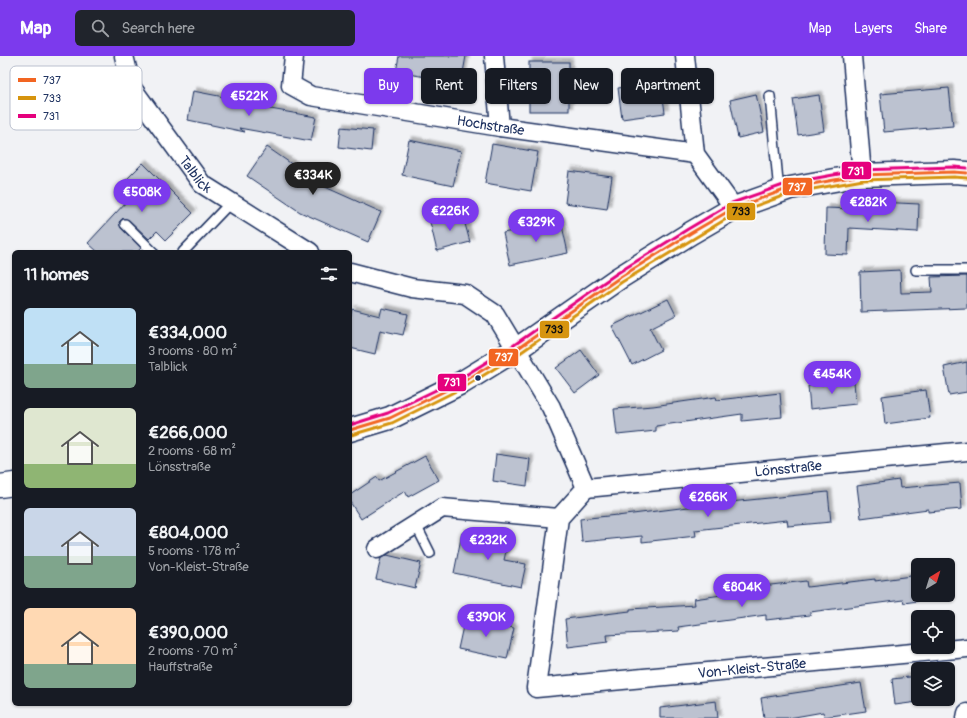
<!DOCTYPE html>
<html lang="en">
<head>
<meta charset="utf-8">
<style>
	:root { --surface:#171b24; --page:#20242c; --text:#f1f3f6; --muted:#9ea1a6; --accent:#7c3aed }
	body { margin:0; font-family:Pangolin,sans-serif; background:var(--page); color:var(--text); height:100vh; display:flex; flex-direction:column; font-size:15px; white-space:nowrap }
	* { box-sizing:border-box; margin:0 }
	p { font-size:13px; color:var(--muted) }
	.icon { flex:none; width:22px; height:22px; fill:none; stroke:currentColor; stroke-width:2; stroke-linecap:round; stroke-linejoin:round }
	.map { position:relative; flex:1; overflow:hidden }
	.sheet { position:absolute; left:12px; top:194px; width:340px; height:456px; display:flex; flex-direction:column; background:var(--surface); border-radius:6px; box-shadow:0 1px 3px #0004 }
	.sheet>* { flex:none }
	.hud { position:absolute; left:364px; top:12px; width:380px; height:36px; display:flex; gap:8px }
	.needle { width:26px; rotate:38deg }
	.fabs { position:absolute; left:911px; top:502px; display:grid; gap:8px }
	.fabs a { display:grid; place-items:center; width:44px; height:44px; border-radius:6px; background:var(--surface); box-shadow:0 1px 3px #0004; font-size:20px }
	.price { position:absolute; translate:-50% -34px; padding:0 9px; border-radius:14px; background:var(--accent); color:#fff; font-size:13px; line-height:26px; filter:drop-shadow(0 1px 2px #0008) }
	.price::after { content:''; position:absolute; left:50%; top:24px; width:12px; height:9px; margin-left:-6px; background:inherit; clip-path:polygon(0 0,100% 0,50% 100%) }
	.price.selected { background:#222; color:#fff }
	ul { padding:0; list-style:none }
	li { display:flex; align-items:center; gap:12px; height:100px; padding:0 12px }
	li span { display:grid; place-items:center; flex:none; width:112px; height:80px; border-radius:6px; color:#555 }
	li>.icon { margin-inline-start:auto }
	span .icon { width:48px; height:48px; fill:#fffc; stroke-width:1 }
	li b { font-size:17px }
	h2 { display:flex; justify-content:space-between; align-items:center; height:48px; padding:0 12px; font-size:17px }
	.tag { padding:0 14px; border-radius:6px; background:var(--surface); box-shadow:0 1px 3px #0004; font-size:14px; line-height:36px }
	.tag.selected { background:var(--accent); color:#fff }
	header { display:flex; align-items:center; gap:24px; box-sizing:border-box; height:56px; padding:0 20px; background:var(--accent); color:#fff }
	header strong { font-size:19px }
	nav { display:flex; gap:22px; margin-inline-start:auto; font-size:14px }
	.search { width:280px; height:36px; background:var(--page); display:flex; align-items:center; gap:10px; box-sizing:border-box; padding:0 14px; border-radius:6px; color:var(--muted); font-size:15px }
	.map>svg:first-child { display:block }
	.building { fill:#bcc2d0; stroke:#1b2f5e; filter:url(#shadow) }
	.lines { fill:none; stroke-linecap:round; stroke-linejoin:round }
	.lane-casing { stroke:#1b2f5e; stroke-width:12 }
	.street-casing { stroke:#1b2f5e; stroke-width:21 }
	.secondary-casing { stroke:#1b2f5e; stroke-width:25 }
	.lane { stroke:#fff; stroke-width:9 }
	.street { stroke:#fff; stroke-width:18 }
	.secondary { stroke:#fff; stroke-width:22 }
	.bus-1-casing { stroke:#fff; stroke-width:6 }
	.bus-2-casing { stroke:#fff; stroke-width:6 }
	.bus-3-casing { stroke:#fff; stroke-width:6 }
	.bus-1 { stroke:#f26522; stroke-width:3 }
	.bus-2 { stroke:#d6940e; stroke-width:3 }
	.bus-3 { stroke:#e5007d; stroke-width:3 }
	.bus-dot { fill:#1b2f5e; stroke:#fff; stroke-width:1.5 }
	.labels { text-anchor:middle; stroke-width:3.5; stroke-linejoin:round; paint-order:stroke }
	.street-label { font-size:14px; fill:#1b2f5e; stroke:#fff }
	.key { fill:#fff; stroke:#bbc1cf; stroke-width:1 }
	.key-label { font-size:11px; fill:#1b2f5e }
	.line-badge { stroke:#fff; stroke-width:1.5 }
	.badge-label { font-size:11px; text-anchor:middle; font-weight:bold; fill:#fff }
	.pale-badge-label { font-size:11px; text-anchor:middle; font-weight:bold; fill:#111 }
</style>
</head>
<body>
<header>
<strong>Map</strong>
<div class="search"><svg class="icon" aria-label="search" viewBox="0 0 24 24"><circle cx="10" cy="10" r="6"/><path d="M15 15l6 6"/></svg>Search here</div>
<nav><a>Map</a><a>Layers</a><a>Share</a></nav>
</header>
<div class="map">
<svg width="967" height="662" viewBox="0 0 967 662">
	<defs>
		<filter id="shadow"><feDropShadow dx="3.5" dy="-3.5" stdDeviation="1" flood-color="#0004"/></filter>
	</defs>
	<rect width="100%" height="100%" fill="#f1f2f5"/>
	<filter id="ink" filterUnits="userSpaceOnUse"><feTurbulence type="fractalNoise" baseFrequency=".025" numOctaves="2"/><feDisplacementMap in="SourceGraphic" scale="8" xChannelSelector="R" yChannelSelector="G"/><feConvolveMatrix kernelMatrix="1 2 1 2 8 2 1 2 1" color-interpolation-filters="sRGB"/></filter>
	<g filter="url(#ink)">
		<g class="building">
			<path d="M399 0H466L459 39 430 34 432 22 396 16Z"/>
			<rect x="529" y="6" width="40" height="49"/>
			<path d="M661 26 665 57 622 63 618 32Z"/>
			<path d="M949 32 953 70 884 76 880 38Z"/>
			<path d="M193 35 260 48 259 51 316 61 311 85 239 72 245 76 188 64Z"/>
			<path d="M756 38 764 76 738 82 730 44Z"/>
			<path d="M819 39 824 75 798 79 793 43Z"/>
			<path d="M341 71 373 74 371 95 339 91Z"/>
			<path d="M409 84 461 95 453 130 402 119Z"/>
			<path d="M492 88 538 96 531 135 485 127Z"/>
			<path d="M267 91 325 131 381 156 368 186 300 156 247 120Z"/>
			<path d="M143 107 193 157 166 184 157 175 149 183 129 164 123 162 119 166 121 172 141 192 137 196H98L88 187 127 145 116 134Z"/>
			<path d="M569 115 612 121 607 153 565 147Z"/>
			<path d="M878 146 919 148 918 176 849 172 848 199 825 198 826 152 878 154Z"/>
			<path d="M462 157 470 186 437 195 430 166Z"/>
			<path d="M561 165 568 197 510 209 503 177Z"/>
			<path d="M900 214 901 237 932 236 931 221 967 220V252L861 256 860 216Z"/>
			<path d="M668 243 676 259 650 272 661 294 632 309 612 270Z"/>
			<path d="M382 252 408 258 403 279 380 274 375 298 350 292V263L352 253 380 260Z"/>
			<path d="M581 294 599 319 575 337 556 312Z"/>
			<path d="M967 306V336L949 339 944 311Z"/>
			<path d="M854 326 856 348 810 353 808 330Z"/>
			<path d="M926 334 930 362 885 368 882 340Z"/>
			<path d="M780 337 782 361 742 365V358L656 370V375L617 379 614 353 653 350 716 341 717 344Z"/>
			<path d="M496 398 530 403 527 430 493 425Z"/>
			<path d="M425 400 439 424 408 441 405 435 361 463 350 446V439L377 421 379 425Z"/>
			<path d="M899 424 900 432 960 427 962 453 928 456V453L861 462 857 430Z"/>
			<path d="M828 436 831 466 788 470 787 464 695 474 696 480 642 486V480L582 486 580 463 617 459V460L720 447Z"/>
			<path d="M462 477 508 486 504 504 526 508 521 531 454 517Z"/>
			<path d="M387 499 421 507 415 532 376 523 381 502Z"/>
			<path d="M918 519V545L904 547 903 544 810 556V559L766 564V559L678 571 679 575 607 579 608 586 568 591 565 563 630 555V553L695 549 694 543 763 533 762 530 806 525 807 531 875 523V525Z"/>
			<path d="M465 561 514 572 507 603 458 593Z"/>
			<path d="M918 620V646L895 649 892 623Z"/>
			<path d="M861 627 866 655 824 661 823 656 789 662H764L761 642Z"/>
			<path d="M716 645 718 662H660V652Z"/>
		</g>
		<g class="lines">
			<g class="lane-casing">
				<g id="lane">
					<path d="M770 40 779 136"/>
					<path d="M125 168 153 196"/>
					<path d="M183 196 231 146"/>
					<path d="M916 214H967"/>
					<path d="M416 469 430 497"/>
				</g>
			</g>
			<g class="street-casing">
				<g id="street">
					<path id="s1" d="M124 0 132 32 202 128 310 196"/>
					<path id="s2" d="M294 0 291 29 311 40 500 71 695 98"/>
					<path d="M494 0 500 71"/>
					<path d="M685 0 695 98 734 152"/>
					<path d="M852 0 862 119"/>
					<path id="s3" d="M350 216 412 232 465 238 495 258 551 351 586 432 559 462 536 632 967 592"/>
					<path id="s4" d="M586 432 967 395"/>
					<path d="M377 493 442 452 559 462"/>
					<path d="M966 662 967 657"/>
				</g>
			</g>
			<g class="secondary-casing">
				<g id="secondary">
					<path d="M350 374 390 362 463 326 517 293 619 222 691 177 734 152 790 132 862 119 954 116 967 117"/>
					<path d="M0 430 14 428"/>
				</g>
			</g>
			<use href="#lane" class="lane"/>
			<use href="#street" class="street"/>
			<use href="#secondary" class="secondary"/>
			<g class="bus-1-casing">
				<path id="bus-1" d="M350 374 390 362 463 326 517 293 619 222 691 177 734 152 790 132 862 119 954 116 967 117"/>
			</g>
			<g class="bus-2-casing">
				<path id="bus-2" d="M351 379 392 367 466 330 520 297 622 226 736 157 791 137 863 124 954 121 967 122"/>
			</g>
			<g class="bus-3-casing">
				<path id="bus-3" d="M350 369 388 357 461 322 514 289 616 218 688 173 732 147 789 127 861 114 954 111 967 112"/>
			</g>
			<use href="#bus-1" class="bus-1"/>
			<use href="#bus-2" class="bus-2"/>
			<use href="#bus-3" class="bus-3"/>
		</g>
	</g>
	<circle class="bus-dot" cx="478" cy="322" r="3.5"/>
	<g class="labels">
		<g class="street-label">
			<text dy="5" stroke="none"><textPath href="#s2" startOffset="234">Hochstraße</textPath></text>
			<text dy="5" stroke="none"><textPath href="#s1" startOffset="140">Talblick</textPath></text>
			<text dy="5" stroke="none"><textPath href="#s4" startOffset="203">Lönsstraße</textPath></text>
			<text dy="5" stroke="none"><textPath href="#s3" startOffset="779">Von-Kleist-Straße</textPath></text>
		</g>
	</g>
	<rect x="10" y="10" width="132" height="64" rx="6" class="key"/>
	<rect x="18" y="22" width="18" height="4" fill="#f26522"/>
	<rect x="18" y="40" width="18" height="4" fill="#d6940e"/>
	<rect x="18" y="58" width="18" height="4" fill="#e5007d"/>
	<g class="key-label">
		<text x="43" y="28">737</text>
		<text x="43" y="46">733</text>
		<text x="43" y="64">731</text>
	</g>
	<g class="line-badge">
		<rect x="841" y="105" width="31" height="19" rx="4" fill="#e5007d"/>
		<rect x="782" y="121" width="31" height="19" rx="4" fill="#f26522"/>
		<rect x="726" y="146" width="30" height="19" rx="4" fill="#d6940e"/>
		<rect x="539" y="264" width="31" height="19" rx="4" fill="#d6940e"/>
		<rect x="488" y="292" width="31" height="19" rx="4" fill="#f26522"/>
		<rect x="437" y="317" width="30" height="19" rx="4" fill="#e5007d"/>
	</g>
	<g class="badge-label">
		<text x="856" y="119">731</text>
		<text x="797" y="135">737</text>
		<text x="504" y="305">737</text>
		<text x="452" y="330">731</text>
	</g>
	<g class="pale-badge-label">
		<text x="741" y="159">733</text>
		<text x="554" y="277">733</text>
	</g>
</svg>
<div class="fabs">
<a><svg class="needle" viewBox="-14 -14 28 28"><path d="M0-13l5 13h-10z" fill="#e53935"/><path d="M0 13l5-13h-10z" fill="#9ea1a6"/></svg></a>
<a><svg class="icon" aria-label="locate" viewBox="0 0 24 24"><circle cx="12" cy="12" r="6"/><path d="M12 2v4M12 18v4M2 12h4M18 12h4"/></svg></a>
<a><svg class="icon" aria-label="layers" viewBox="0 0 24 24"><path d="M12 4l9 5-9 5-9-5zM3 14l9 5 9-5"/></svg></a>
</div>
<b class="price" style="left:249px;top:61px">€522K</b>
<b class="price selected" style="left:313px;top:140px">€334K</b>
<b class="price" style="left:142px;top:157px">€508K</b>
<b class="price" style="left:868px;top:167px">€282K</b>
<b class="price" style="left:450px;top:176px">€226K</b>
<b class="price" style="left:536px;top:187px">€329K</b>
<b class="price" style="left:832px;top:339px">€454K</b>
<b class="price" style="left:708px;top:462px">€266K</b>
<b class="price" style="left:488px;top:505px">€232K</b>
<b class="price" style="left:742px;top:552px">€804K</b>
<b class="price" style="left:486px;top:582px">€390K</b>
<div class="hud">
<a class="tag selected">Buy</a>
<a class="tag">Rent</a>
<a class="tag">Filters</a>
<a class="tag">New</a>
<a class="tag">Apartment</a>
</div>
<section class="sheet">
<h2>11 homes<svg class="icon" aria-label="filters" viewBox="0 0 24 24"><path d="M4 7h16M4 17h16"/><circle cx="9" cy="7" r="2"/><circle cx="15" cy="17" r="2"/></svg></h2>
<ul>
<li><span style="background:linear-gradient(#bfe0f5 70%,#7fa58c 0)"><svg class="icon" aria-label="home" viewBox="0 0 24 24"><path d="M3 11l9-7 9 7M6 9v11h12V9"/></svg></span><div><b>€334,000</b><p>3 rooms · 80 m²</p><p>Talblick</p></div></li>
<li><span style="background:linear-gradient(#dfe7d0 70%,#8fb573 0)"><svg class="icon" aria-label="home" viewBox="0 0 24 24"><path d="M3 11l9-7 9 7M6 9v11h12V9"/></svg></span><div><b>€266,000</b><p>2 rooms · 68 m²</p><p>Lönsstraße</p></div></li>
<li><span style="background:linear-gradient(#c9d6e8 60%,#7fa58c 0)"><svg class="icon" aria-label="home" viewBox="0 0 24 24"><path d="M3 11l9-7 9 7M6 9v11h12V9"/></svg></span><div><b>€804,000</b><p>5 rooms · 178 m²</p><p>Von-Kleist-Straße</p></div></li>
<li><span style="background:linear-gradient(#ffd9b3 70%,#7fa58c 0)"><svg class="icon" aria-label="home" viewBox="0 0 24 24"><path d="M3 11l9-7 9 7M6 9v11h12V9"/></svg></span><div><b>€390,000</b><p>2 rooms · 70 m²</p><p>Hauffstraße</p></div></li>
</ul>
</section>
</div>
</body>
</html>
